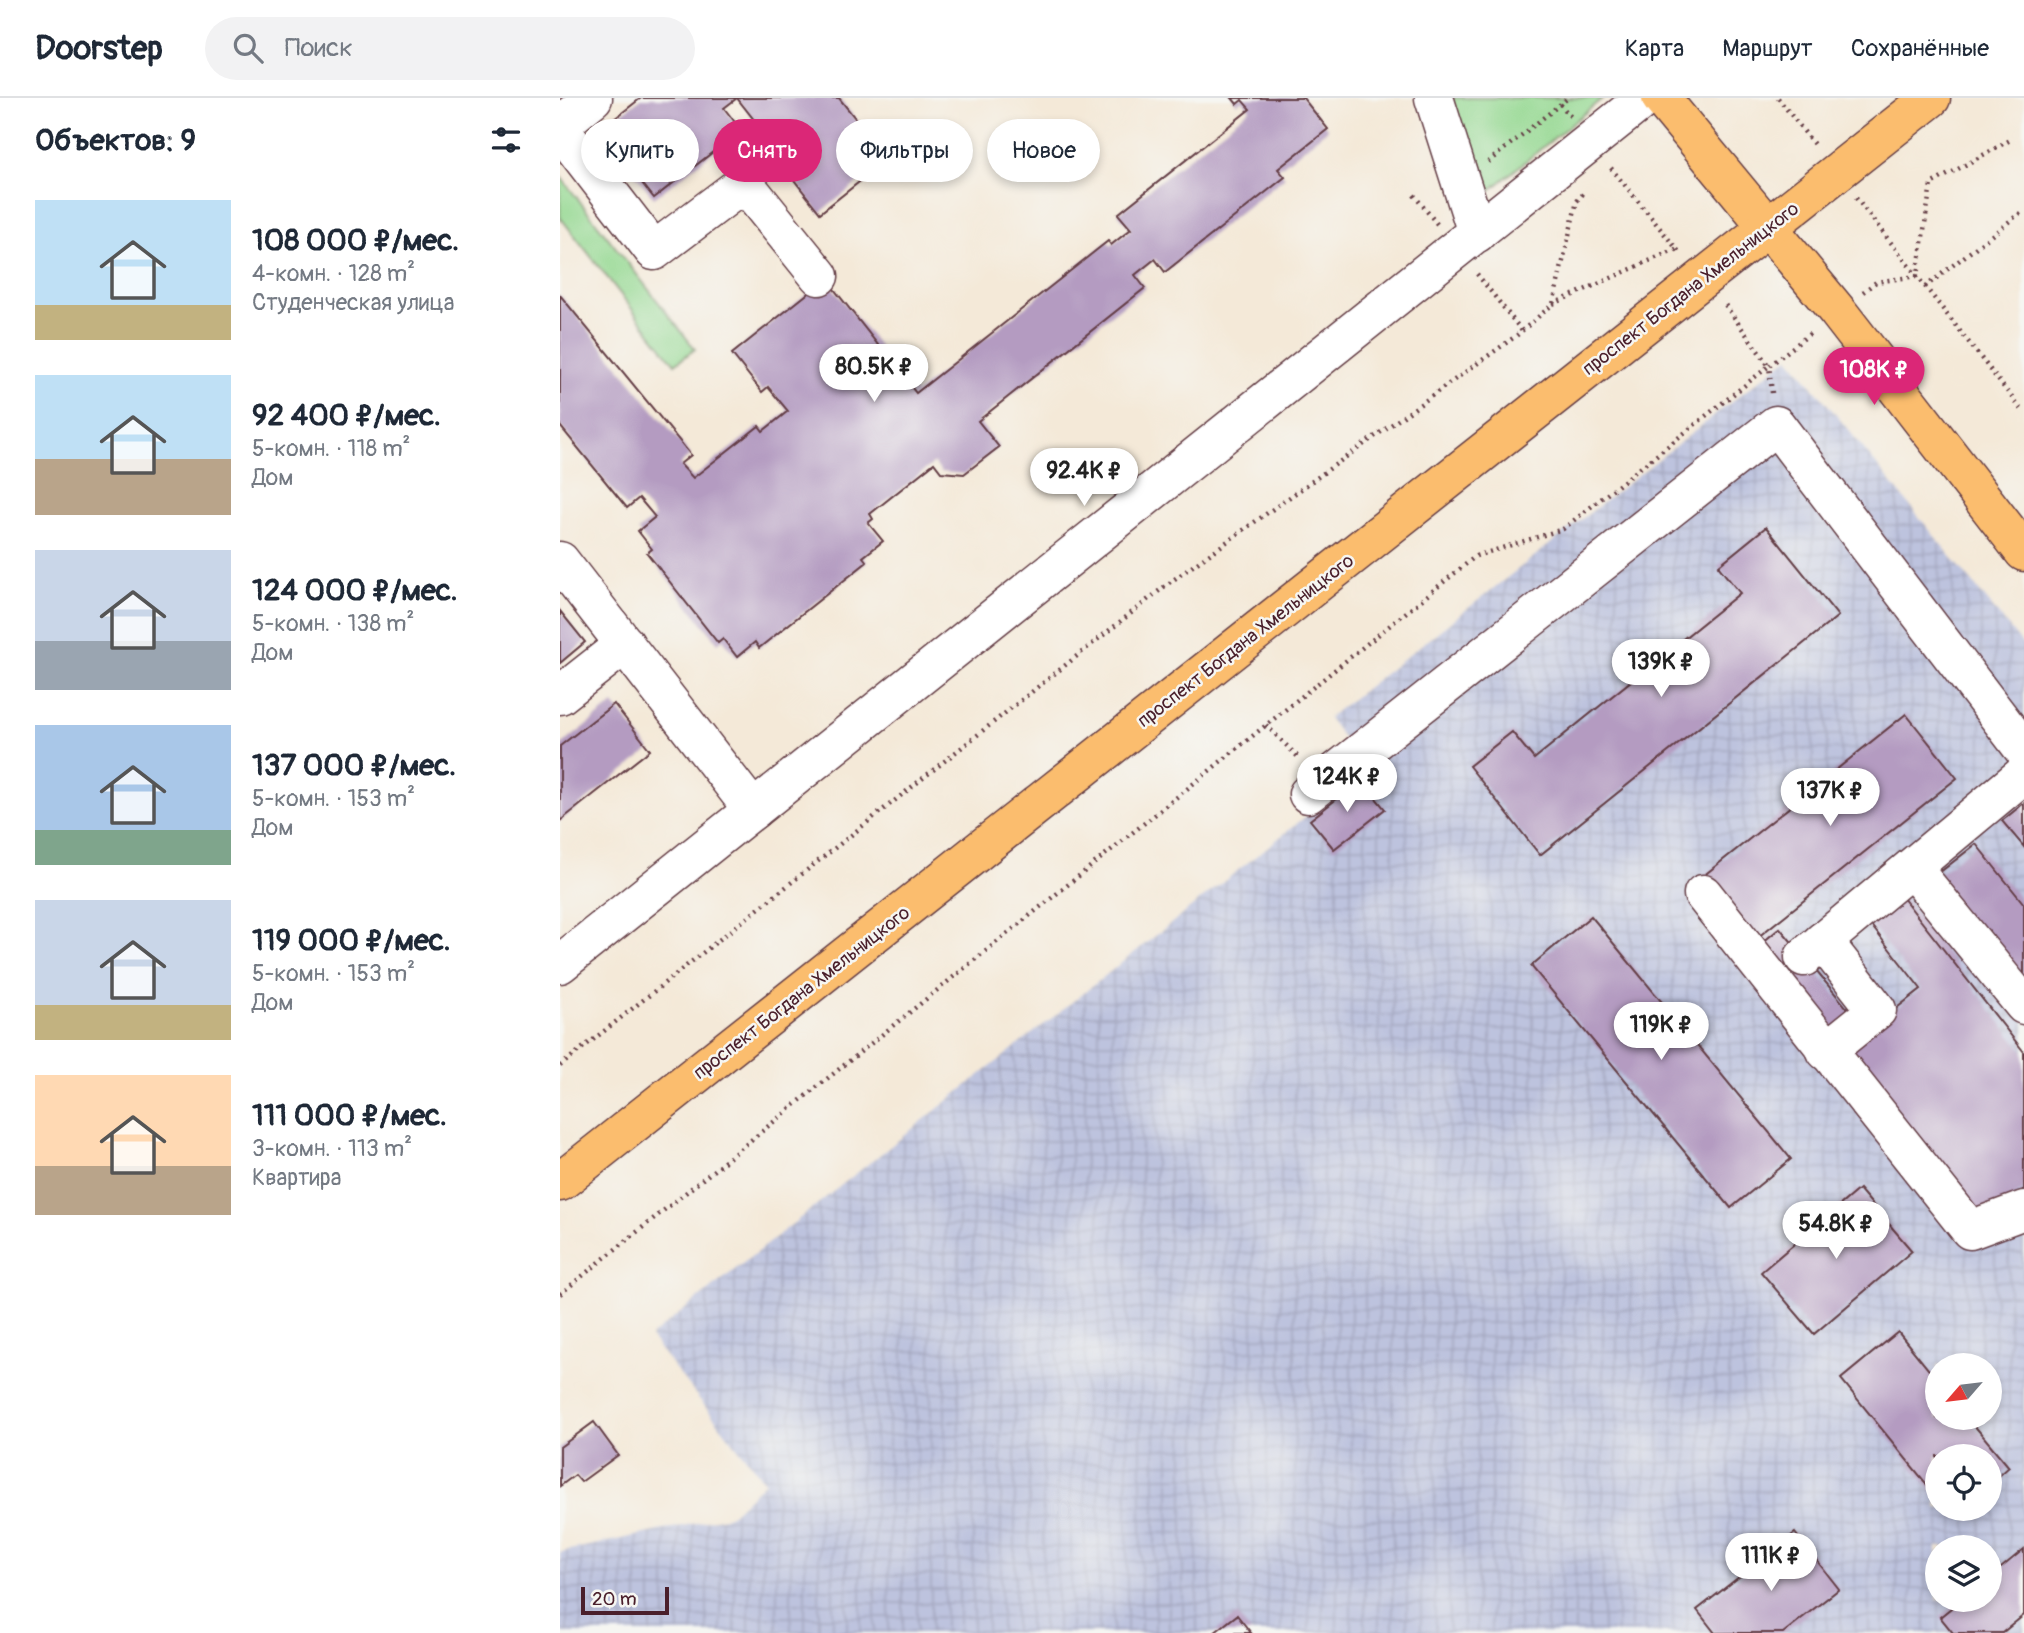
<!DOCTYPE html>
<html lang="ru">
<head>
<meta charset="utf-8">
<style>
	:root { --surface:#fff; --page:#f2f2f3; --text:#1f2937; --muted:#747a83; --line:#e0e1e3; --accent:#db2777 }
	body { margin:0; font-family:Pangolin,sans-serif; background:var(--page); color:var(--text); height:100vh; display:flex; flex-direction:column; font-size:26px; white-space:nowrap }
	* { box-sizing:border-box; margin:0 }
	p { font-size:23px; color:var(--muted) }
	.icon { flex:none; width:38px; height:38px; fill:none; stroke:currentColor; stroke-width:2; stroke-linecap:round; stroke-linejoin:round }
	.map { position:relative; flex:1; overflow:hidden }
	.side { display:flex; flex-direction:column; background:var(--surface); width:560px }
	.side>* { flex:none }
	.hud { position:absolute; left:21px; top:21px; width:665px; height:63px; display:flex; gap:14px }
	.needle { width:46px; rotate:242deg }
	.fabs { position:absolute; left:1365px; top:1255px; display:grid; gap:14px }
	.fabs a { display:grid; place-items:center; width:77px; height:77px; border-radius:50%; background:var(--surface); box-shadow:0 4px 10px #0003; font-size:35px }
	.scale { position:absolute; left:21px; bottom:18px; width:88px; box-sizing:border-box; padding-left:7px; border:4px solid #4a1f2b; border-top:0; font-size:19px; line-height:24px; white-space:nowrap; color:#4a1f2b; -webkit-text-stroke:5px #f6f6f2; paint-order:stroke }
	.price { position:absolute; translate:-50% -60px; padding:0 16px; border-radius:24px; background:#fff; color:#222; font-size:23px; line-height:46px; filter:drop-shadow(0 2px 4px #0008) }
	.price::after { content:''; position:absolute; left:50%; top:42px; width:21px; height:16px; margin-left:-10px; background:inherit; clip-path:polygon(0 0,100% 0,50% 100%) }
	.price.selected { background:var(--accent); color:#fff }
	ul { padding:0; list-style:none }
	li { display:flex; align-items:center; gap:21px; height:175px; padding:0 35px }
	li span { display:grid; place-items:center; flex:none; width:196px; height:140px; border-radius:0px; color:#555 }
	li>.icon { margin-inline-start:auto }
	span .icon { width:84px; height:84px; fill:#fffc; stroke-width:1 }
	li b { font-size:30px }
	h2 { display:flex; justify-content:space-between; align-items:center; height:84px; padding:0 35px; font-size:30px }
	.pill { padding:0 24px; border-radius:32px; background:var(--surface); box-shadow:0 4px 10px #0003; font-size:24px; line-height:63px }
	.pill.selected { background:var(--accent); color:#fff }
	header { display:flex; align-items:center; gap:42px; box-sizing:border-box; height:98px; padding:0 35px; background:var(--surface); border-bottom:2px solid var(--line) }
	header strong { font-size:33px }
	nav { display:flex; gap:38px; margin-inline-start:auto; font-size:24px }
	.search { width:490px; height:63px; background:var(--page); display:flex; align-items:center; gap:18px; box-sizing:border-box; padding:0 24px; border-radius:38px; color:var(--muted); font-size:26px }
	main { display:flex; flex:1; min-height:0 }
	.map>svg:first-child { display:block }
	.industrial { fill:url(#industrial-grid); fill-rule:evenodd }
	.park { fill:#94d891; stroke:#6f7c5e; stroke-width:2 }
	.building { fill:#b49bc1 }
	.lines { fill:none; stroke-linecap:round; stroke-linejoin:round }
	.minor-casing { stroke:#643d45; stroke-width:41 }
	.major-casing { stroke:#643d45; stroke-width:41 }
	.path { stroke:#643d45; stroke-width:4.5; stroke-dasharray:2 5; stroke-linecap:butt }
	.minor { stroke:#fff; stroke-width:38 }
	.major { stroke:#fbbd6e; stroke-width:38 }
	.labels { text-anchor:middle; stroke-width:5; stroke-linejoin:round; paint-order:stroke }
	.street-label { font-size:19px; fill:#4a1f2b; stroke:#f6f6f2 }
</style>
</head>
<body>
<header>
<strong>Doorstep</strong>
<div class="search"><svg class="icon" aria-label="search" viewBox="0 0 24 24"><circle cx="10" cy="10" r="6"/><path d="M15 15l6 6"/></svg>Поиск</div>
<nav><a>Карта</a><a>Маршрут</a><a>Сохранённые</a></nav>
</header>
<main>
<section class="side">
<h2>Объектов: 9<svg class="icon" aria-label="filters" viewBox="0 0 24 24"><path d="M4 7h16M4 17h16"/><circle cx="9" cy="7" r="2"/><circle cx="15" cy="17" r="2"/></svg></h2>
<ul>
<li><span style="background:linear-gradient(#bfe0f5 75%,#c2b280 0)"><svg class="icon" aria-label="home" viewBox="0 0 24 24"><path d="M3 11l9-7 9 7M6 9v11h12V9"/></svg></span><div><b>108 000 ₽/мес.</b><p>4-комн. · 128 m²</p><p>Студенческая улица</p></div></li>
<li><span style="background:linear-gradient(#bfe0f5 60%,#b9a48a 0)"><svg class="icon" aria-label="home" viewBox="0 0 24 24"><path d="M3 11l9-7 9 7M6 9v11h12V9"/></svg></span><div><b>92 400 ₽/мес.</b><p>5-комн. · 118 m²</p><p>Дом</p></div></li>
<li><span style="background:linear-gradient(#c9d6e8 65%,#9aa5b1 0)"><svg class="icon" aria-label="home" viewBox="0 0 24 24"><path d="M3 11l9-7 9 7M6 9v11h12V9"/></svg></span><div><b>124 000 ₽/мес.</b><p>5-комн. · 138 m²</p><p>Дом</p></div></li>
<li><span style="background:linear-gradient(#a9c7e8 75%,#7fa58c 0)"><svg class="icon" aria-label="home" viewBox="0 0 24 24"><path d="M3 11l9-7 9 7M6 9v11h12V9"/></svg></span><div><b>137 000 ₽/мес.</b><p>5-комн. · 153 m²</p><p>Дом</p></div></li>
<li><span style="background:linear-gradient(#c9d6e8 75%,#c2b280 0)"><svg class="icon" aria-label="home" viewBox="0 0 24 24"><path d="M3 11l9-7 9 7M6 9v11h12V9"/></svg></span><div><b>119 000 ₽/мес.</b><p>5-комн. · 153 m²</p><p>Дом</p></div></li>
<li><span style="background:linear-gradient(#ffd9b3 65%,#b9a48a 0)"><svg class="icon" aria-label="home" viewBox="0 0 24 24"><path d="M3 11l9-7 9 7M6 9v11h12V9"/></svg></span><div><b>111 000 ₽/мес.</b><p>3-комн. · 113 m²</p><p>Квартира</p></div></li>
</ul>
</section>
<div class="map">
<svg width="1464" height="1535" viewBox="0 0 1464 1535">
	<defs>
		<pattern id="industrial-grid" width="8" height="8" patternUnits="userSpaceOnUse" patternTransform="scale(1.75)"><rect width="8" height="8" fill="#bdc3de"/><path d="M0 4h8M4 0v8" fill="none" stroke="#a4a7bf"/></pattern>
	</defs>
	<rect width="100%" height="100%" fill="#f6f6f2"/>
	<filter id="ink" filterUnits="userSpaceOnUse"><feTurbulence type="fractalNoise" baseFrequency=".0143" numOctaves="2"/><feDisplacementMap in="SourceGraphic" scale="14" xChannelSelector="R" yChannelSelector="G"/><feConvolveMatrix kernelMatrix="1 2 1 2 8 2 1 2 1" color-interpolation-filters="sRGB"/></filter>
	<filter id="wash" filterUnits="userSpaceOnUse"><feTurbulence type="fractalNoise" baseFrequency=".00686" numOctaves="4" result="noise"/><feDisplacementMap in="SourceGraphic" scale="28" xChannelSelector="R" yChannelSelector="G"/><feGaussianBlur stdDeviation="1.57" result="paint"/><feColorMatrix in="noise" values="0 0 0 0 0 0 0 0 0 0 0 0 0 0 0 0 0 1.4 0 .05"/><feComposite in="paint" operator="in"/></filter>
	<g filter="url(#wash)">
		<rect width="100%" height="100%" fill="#f4e9d8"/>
		<path class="industrial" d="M1229 259 1464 548V1535H0V1454L169 1418 205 1384 90 1239 807 670 768 620ZM1377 1267H1430V1320H1377ZM1377 1358H1430V1410H1377ZM1377 1449H1430V1502H1377Z"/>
		<g class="park">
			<path d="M892 0H1043L922 99Z"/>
			<path d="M0 78 135 251 115 266 0 119Z"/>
		</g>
		<g id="blocks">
			<g class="building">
				<path d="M81 0H177L164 10 181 32 94 100 58 55 61 52 44 29Z"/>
				<path d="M177 0H279L328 61 260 115 224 69 228 65Z"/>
				<path d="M672 0H743L768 31 718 71 725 79 605 174 595 161 575 177 585 190 418 323 439 349 404 376 381 374 374 365 310 416 313 421 308 425 323 443 303 459 307 464 199 550 195 544 177 559 163 541 158 545 87 455 92 451 78 433 95 419 79 400 67 410 0 328V197L131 357 120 366 133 380 199 328 203 333 228 313 208 289 202 294 172 256 266 181 356 295 548 143 551 147 571 131 558 116 690 11 682 2 677 6Z"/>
				<path d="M1206 429 1278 518 980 757 909 668 952 634 974 661 1180 495 1158 468Z"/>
				<path d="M0 513 25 544 0 565Z"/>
				<path d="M54 606 90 652 0 723V648Z"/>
				<path d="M1346 616 1397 680 1193 843 1142 779Z"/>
				<path d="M801 682 825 711 774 751 750 722Z"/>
				<path d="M1464 705V749L1442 723Z"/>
				<path d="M1416 746 1464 806V893L1374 779Z"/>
				<path d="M1343 800 1464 954V1091L1424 1123 1287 949 1361 891 1310 826Z"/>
				<path d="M1031 818 1231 1061 1171 1110 971 868Z"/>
				<path d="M1220 830 1293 917 1269 937 1196 850Z"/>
				<path d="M1299 1091 1352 1153 1254 1236 1201 1174Z"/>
				<path d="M1338 1234 1377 1282V1320H1408L1449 1369 1430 1386V1358H1377V1399L1281 1281Z"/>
				<path d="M34 1324 58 1357 21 1384 15 1377 0 1388V1349Z"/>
				<path d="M1235 1435 1279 1491 1223 1535H1155L1137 1512Z"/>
				<path d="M1464 1451V1517L1442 1535H1393L1380 1519 1401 1502H1430V1479Z"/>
				<path d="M677 1517 691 1535H654Z"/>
			</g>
		</g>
	</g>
	<g filter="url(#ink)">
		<use href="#blocks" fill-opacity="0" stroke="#643d45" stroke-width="2"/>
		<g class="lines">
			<g class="minor-casing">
				<g id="minor">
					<path d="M874 0 917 135"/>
					<path d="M0 27 33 0"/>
					<path d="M0 31 94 153 184 85 259 178"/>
					<path d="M0 463 193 712"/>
					<path d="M0 597 65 546"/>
					<path d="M748 696 1216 327 1464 652"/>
					<path d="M1352 770 1464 907"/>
					<path d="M1143 796 1410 1132 1464 1112"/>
					<path d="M1263 843 1317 912 1266 953"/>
					<path d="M1244 859 1464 676"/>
					<path d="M0 866 1085 0"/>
				</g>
			</g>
			<g class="major-casing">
				<g id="major">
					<path d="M1101 0 1278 214 1464 454"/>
					<path d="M0 1084 1371 0"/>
				</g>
			</g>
			<g class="path">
				<path d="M1218 0 1256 49"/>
				<path d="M1000 6 1011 19"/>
				<path d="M928 64 1008 0"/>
				<path d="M1051 70 1120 155"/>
				<path d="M854 97 877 126"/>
				<path d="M1296 100 1464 315"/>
				<path d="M917 176 962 233"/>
				<path d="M1365 189 1464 112"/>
				<path d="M1303 194 1316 184 1357 178 1371 86 1452 41"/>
				<path d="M993 206 1116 151"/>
				<path d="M1212 295 1209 268 1252 234"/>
				<path d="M706 627 740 661"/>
				<path d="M0 968 609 485 956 238 993 206 1017 103 1023 96"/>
				<path d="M0 1196 916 458 1003 431 1209 268 1163 204"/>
			</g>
			<use href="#minor" class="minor"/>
			<use href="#major" class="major"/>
		</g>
	</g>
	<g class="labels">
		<g class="street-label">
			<text transform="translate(1130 190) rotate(-38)" y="7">проспект Богдана Хмельницкого</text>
			<text transform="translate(685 542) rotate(-38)" y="7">проспект Богдана Хмельницкого</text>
			<text transform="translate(241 894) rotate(-38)" y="7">проспект Богдана Хмельницкого</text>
		</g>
	</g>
</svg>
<div class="fabs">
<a><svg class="needle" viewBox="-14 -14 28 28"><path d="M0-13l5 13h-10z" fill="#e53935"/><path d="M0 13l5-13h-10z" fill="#747a83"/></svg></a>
<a><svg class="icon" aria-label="locate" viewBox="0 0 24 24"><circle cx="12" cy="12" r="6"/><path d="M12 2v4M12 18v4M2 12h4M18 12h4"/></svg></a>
<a><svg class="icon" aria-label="layers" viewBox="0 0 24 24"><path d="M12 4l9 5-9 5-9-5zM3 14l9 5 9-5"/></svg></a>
</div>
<div class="scale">20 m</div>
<b class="price" style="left:314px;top:306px">80.5K ₽</b>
<b class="price selected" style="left:1314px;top:309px">108K ₽</b>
<b class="price" style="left:524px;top:410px">92.4K ₽</b>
<b class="price" style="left:1101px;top:601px">139K ₽</b>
<b class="price" style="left:787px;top:716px">124K ₽</b>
<b class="price" style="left:1270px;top:730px">137K ₽</b>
<b class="price" style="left:1101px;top:964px">119K ₽</b>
<b class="price" style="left:1276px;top:1163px">54.8K ₽</b>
<b class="price" style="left:1211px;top:1495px">111K ₽</b>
<div class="hud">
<a class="pill">Купить</a>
<a class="pill selected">Снять</a>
<a class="pill">Фильтры</a>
<a class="pill">Новое</a>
</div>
</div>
</main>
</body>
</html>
